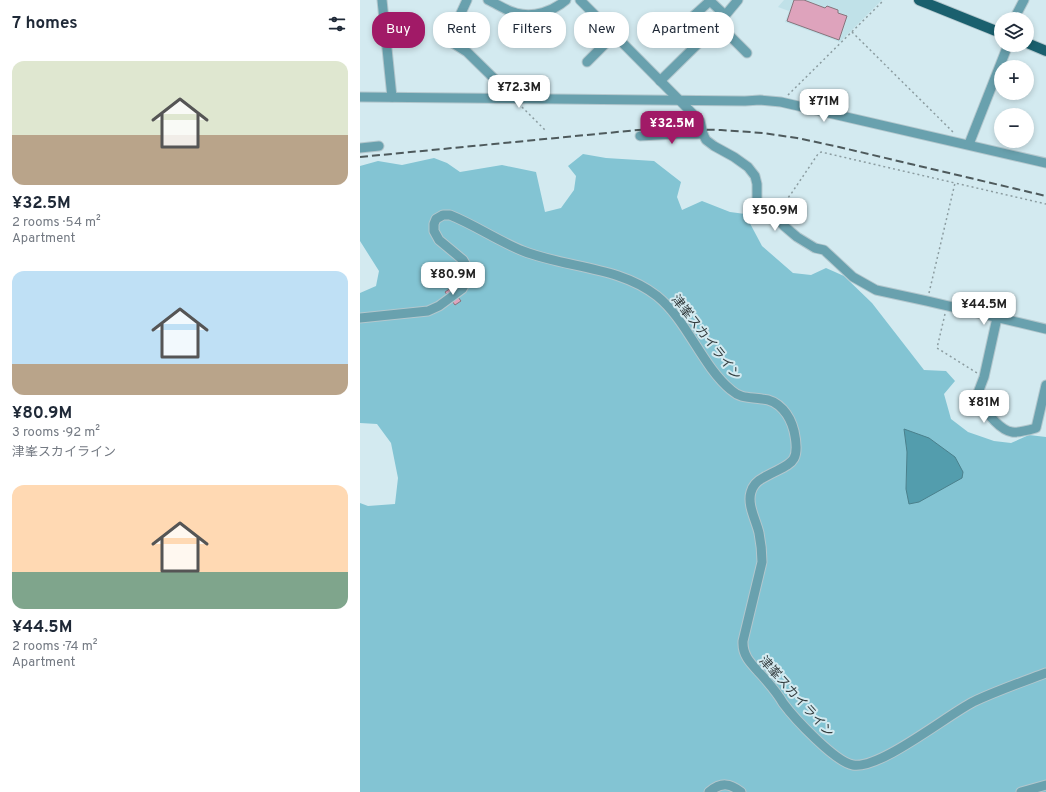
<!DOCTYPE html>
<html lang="en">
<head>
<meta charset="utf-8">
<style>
	:root { --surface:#fff; --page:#f2f2f3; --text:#1f2937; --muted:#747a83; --accent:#a11a67 }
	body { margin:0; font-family:Overpass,"Noto Sans JP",sans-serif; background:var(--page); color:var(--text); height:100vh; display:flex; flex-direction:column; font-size:15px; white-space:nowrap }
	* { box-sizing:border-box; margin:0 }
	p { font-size:13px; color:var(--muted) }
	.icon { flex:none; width:22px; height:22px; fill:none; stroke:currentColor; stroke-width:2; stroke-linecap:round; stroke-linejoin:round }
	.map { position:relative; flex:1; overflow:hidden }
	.sheet { display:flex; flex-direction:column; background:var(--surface); width:360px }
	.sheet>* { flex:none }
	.top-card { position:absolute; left:12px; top:12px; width:380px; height:36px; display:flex; gap:8px }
	.tools { position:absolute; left:634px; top:12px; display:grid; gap:8px }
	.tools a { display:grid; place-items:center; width:40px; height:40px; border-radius:50%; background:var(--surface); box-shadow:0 2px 6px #0003; font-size:20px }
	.price { position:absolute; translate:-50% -34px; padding:0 9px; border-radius:8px; background:#fff; color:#222; font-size:13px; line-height:26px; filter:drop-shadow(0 1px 2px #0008) }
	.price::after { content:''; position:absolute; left:50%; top:24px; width:12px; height:9px; margin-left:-6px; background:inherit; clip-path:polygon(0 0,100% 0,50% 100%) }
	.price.selected { background:var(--accent); color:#fff }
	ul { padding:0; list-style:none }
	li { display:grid; align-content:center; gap:8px; height:212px; padding:0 12px }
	li span { display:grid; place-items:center; height:124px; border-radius:12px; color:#555 }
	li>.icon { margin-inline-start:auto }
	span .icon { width:72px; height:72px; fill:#fffc; stroke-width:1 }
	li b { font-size:17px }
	h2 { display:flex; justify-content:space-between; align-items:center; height:48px; padding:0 12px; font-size:17px }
	.chip { padding:0 14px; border-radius:16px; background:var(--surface); box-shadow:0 2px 6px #0003; font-size:14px; line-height:36px }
	.chip.selected { background:var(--accent); color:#fff }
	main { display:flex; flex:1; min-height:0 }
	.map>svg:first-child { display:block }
	.built { fill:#c0e1e8 }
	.green { fill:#83c4d3; fill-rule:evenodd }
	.water { fill:#539dad; stroke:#4a808c }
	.building { fill:#dea3bc; stroke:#87747c }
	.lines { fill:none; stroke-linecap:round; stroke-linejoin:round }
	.minor-casing { stroke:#b3c7cd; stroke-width:11 }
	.major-casing { stroke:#b3c7cd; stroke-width:12 }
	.path { stroke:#8b9ca0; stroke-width:1.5; stroke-dasharray:2 3; stroke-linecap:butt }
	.minor { stroke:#69a1ae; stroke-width:9 }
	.major { stroke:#1a606e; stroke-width:10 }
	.rail { stroke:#4e5a5c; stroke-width:2; stroke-dasharray:8 4; stroke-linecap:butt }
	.labels { text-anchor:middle; stroke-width:4; stroke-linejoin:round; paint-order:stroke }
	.street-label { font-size:13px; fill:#343d3f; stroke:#d3eaf0 }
</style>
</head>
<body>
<main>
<section class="sheet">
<h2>7 homes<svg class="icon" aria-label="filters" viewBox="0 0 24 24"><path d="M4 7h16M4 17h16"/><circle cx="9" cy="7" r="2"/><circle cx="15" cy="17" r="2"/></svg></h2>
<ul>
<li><span style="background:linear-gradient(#dfe7d0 60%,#b9a48a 0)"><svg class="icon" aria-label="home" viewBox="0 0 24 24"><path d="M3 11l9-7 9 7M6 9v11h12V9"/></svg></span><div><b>¥32.5M</b><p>2 rooms · 54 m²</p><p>Apartment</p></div></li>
<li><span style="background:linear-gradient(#bfe0f5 75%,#b9a48a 0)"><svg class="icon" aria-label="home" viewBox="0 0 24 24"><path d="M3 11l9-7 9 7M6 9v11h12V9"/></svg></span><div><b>¥80.9M</b><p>3 rooms · 92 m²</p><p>津峯スカイライン</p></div></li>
<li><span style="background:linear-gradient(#ffd9b3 70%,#7fa58c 0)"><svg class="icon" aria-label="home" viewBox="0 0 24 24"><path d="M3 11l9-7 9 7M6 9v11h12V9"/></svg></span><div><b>¥44.5M</b><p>2 rooms · 74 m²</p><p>Apartment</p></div></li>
</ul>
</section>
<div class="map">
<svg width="686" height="792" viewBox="0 0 686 792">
	<rect width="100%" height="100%" fill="#d3eaf0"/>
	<path class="built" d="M424 0H522L480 42 425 22 429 11 418 7Z"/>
	<path class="green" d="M223 154 246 158 294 161 321 182 317 197 322 210 342 201 370 212 385 214 402 246 433 273 451 275 466 268 484 276 512 303 564 370 586 371 595 381 584 394 591 419 608 432 634 441 651 443 669 435 686 437V792H0V503L8 506 35 504 38 478 31 443 17 424 0 423V293L16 286 19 271 0 241V166L18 161 42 165 74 158 87 163 100 172 142 165 176 172 185 212 201 208 214 190 216 176 208 166ZM545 429 559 502 546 489 547 452Z"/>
	<path class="water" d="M544 429 569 438 595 457 603 472 602 478 559 502 549 504 546 489 547 452Z"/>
	<g class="building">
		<path d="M434 0H444L465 8 467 6 478 10V13L487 16 479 40 427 21Z"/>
		<path d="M91 288 101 301 95 305 85 292Z"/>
	</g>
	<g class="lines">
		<g class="minor-casing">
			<g id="minor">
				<path d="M22 0 32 97"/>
				<path d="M107 0 89 39 91 42 107 52 154 98"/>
				<path d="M128 0C137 4 147 11 156 13 174 18 193 11 206 0"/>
				<path d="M220 0 340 121 343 134 346 140 354 146 374 157 388 167 395 176 397 184V200L400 207 404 211 413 214 424 226 437 237 455 248 464 250 493 277 516 290 567 301 686 329"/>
				<path d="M331 18 350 1 365 15"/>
				<path d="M654 19 664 0"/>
				<path d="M358 24 387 53"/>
				<path d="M227 62 254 35"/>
				<path d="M300 81 358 24 378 0"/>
				<path d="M0 97 385 101 400 100 421 102 686 163"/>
				<path d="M280 136 314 134H343"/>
				<path d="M609 144 648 45"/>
				<path d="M0 148 19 146"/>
				<path d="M0 318 68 311 79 306 102 289 108 278 107 267 103 260 79 240 74 231V224L76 219 83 215H90C115 225 138 241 163 251 206 268 259 266 297 296 327 320 342 366 371 390 381 399 390 397 402 399 419 400 430 415 434 431 442 467 428 463 403 478 397 481 393 485 391 492 387 505 396 520 399 533 401 543 402 552 402 562L383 641C382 658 394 666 405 679 411 686 418 694 423 703 434 718 475 762 493 765 519 770 586 716 613 702 636 691 662 682 686 673"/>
				<path d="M637 318 624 377 616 398C624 408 638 430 652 432 659 433 669 430 676 428L686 385"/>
				<path d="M349 792C361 782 370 783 381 792"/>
				<path d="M661 792 686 785"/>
			</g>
		</g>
		<g class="major-casing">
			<g id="major">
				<path d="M559 0 641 33"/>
				<path d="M667 43 686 51"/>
			</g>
		</g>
		<g class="path">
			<path d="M492 32 594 133"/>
			<path d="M428 95 524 0"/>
			<path d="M162 107 186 131"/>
			<path d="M419 209 431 194 458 154 461 152 595 183"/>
			<path d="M569 293 595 183 686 204"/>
			<path d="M585 314 577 348 617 373"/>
		</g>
		<use href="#minor" class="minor"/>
		<use href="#major" class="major"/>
		<path class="rail" d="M0 157 278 130 312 129 361 130 403 133 437 138 479 147 686 196"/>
	</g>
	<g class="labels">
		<g class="street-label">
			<text transform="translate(347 337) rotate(52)" y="5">津峯スカイライン</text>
			<text transform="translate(437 696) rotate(48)" y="5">津峯スカイライン</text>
		</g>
	</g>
</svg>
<div class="tools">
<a><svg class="icon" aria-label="layers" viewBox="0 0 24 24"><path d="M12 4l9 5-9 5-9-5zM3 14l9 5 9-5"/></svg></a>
<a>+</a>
<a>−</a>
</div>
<b class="price" style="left:159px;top:109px">¥72.3M</b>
<b class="price" style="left:464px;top:123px">¥71M</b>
<b class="price selected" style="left:312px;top:145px">¥32.5M</b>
<b class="price" style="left:415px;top:232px">¥50.9M</b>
<b class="price" style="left:93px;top:296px">¥80.9M</b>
<b class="price" style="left:624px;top:326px">¥44.5M</b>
<b class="price" style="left:624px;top:424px">¥81M</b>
<div class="top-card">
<a class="chip selected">Buy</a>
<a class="chip">Rent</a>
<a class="chip">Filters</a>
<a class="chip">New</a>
<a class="chip">Apartment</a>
</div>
</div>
</main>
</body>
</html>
